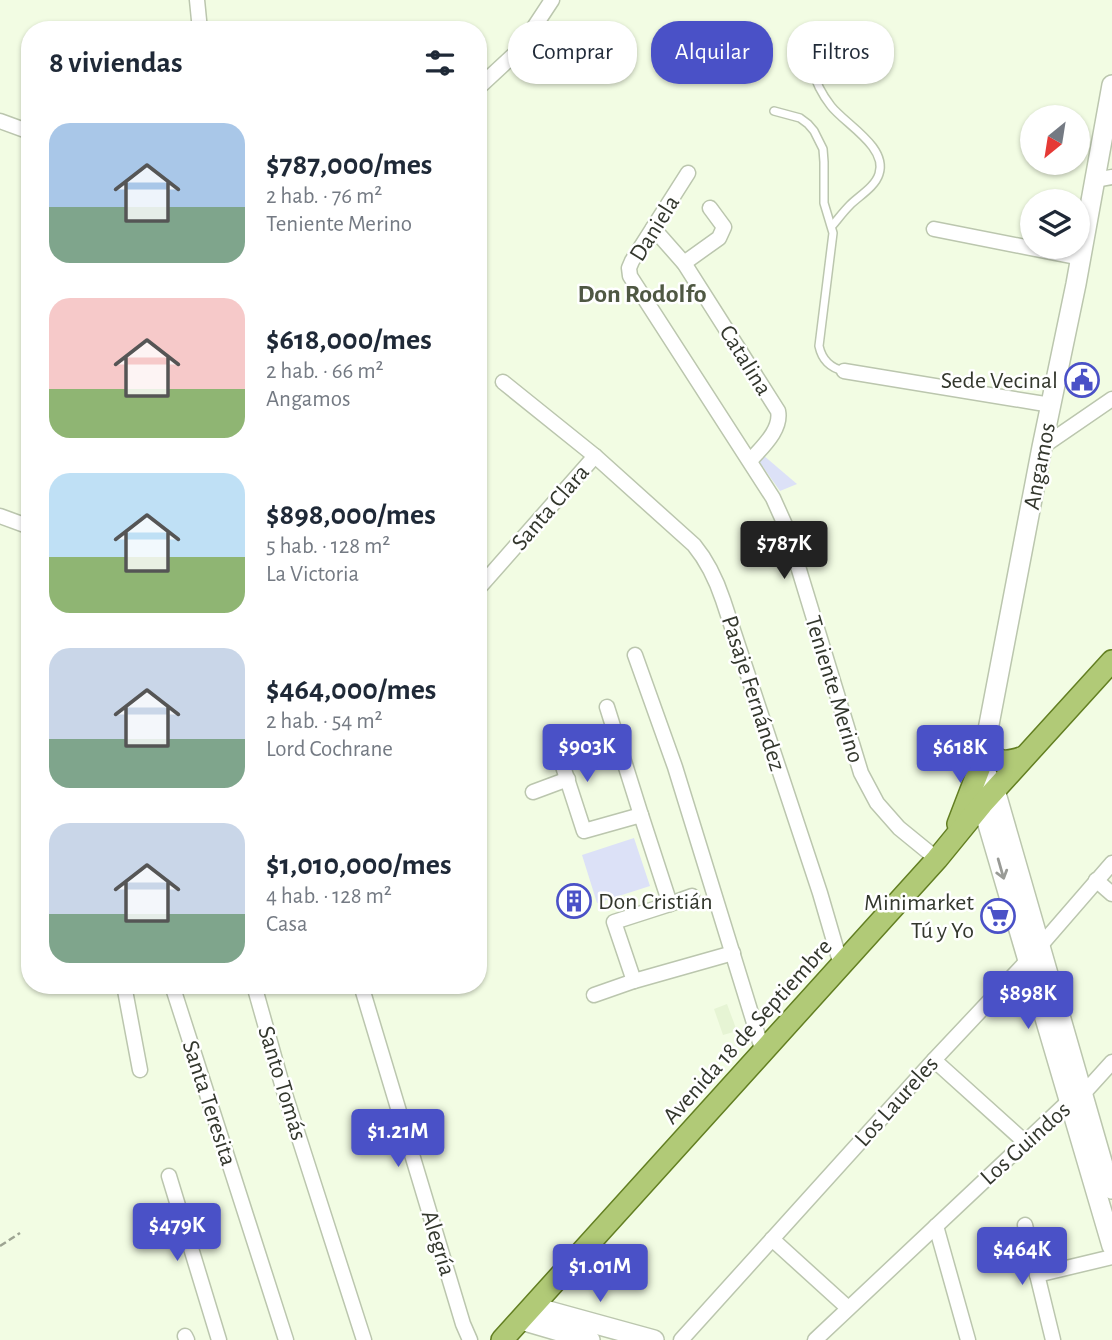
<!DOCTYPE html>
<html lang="es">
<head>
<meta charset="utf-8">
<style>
	:root { --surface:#fff; --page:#f2f2f3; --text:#1f2937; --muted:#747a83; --accent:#4a51c7 }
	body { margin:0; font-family:"Alegreya Sans",sans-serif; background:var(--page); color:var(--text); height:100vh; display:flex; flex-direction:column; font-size:26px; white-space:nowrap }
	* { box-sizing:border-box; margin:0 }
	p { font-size:23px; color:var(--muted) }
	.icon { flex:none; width:38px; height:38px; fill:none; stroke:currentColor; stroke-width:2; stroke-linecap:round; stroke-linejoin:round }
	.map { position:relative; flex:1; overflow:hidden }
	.sheet { position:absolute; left:21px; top:21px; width:466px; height:973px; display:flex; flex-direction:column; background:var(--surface); border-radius:28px; box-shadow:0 2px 5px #0004 }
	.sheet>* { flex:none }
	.guide { position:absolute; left:508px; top:21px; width:499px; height:63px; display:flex; gap:14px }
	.needle { width:46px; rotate:210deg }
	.fabs { position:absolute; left:1020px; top:105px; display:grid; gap:14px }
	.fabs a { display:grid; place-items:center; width:70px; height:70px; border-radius:50%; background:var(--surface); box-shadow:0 2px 5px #0004; font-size:35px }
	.price { position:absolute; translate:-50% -60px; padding:0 16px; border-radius:7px; background:var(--accent); color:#fff; font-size:23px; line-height:46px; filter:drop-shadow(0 2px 4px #0008) }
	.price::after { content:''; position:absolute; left:50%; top:42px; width:21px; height:16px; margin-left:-10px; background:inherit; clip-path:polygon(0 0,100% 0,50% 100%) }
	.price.on { background:#222; color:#fff }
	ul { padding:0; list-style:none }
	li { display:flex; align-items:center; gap:21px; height:175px; padding:0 28px }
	li span { display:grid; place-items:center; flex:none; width:196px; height:140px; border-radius:21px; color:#555 }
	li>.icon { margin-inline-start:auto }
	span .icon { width:84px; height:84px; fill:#fffc; stroke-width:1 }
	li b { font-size:30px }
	h2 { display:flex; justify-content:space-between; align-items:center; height:84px; padding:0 28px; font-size:30px }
	.pill { padding:0 24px; border-radius:28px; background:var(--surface); box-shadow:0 2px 5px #0004; font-size:24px; line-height:63px }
	.pill.on { background:var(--accent); color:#fff }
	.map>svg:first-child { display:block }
	.built { fill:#e6f4d4 }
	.green { fill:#dce1f7 }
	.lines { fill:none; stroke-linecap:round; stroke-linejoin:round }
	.lane-casing { stroke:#bbc6ae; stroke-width:10 }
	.street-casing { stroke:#bbc6ae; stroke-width:17 }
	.secondary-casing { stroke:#bbc6ae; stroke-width:22 }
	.primary-casing { stroke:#637f22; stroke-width:24 }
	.path { stroke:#9da492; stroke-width:2.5; stroke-dasharray:7 3.5; stroke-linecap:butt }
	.lane { stroke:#fff; stroke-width:7 }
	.street { stroke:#fff; stroke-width:14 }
	.secondary { stroke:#fff; stroke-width:19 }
	.primary { stroke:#b1ca77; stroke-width:21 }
	.oneway { stroke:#999b96 }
	.labels { text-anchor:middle; stroke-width:5; stroke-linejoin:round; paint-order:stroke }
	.street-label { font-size:24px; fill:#33372d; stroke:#fff }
	.poi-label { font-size:24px; fill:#33372d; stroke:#fff; text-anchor:end }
	.neighbourhood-label { font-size:26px; font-weight:bold; fill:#4f5843; stroke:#fff }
</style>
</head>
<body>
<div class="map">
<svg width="1112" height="1340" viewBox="0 0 1112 1340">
	<rect width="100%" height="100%" fill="#f2fce3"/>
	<path class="built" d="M727 1004 737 1031 723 1035 714 1009Z"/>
	<g class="green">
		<path d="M763 455 797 484 780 491 758 460Z"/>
		<path d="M634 838 650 886 597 903 582 855Z"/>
	</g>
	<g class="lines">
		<g class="lane-casing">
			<g id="lane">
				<path d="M812 29C806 58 813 83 831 106 845 124 888 147 879 174 875 187 859 196 850 205 843 212 838 219 832 226"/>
				<path d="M774 111 800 118 808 124 814 131 823 149 824 162V203L833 233 819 346C822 360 830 368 844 371"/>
			</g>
		</g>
		<g class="street-casing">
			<g id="street">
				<path d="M197 0 200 30"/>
				<path d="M478 88 519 50 552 0"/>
				<path d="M0 121 30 132"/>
				<path d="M688 173 632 261 629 268 630 276 773 498 786 527 861 773 877 803 899 828 937 859"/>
				<path d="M1095 180 1112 177"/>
				<path d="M653 228 684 263 778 411C782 430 761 448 750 461"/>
				<path d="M934 229 1081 258"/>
				<path d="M684 263 719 238 724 227 710 208"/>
				<path d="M844 371 1051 405"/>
				<path d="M503 382 595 456 694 545C708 562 716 579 723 600L820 893 841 965"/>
				<path d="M1042 447 1112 399"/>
				<path d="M0 516 30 527"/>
				<path d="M478 589 595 456"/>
				<path d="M635 655 675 767 763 1052"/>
				<path d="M607 707 641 815"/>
				<path d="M557 748 584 831 641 815 670 904 614 922 634 981 733 953"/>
				<path d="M533 792 568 779"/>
				<path d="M1096 880 1112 894"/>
				<path d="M670 904 692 896"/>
				<path d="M124 985 140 1070"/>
				<path d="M172 985 286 1340"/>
				<path d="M254 985 283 1088 364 1340"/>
				<path d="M361 985 463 1324 470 1340"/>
				<path d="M594 995 634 981"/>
				<path d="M934 1060 1025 1142"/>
				<path d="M169 1176 219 1340"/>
				<path d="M1025 1225 1053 1340"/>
				<path d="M936 1226 968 1340"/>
				<path d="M772 1239 848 1308"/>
				<path d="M1037 1275 1112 1257"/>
				<path d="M185 1336 187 1340"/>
				<path d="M681 1340 934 1060 1028 960 1112 863"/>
				<path d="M815 1340 1069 1101 1083 1094 1112 1062"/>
			</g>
		</g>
		<g class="secondary-casing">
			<g id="secondary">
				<path d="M983 756 1042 447 1076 284 1112 85"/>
				<path d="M981 764 995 790 1103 1165 1112 1189"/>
				<path d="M981 793 982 804 1112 1246"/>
				<path d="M534 1307 654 1340"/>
				<path d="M521 1320 590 1340"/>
			</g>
		</g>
		<g class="primary-casing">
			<g id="primary">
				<path d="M986 742C994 764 1004 764 1024 757"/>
				<path d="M958 824 981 764"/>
				<path d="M502 1340 937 859 982 804 1112 661"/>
			</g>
		</g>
		<path class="path" d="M0 1246 20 1233"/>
		<use href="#lane" class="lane"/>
		<use href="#street" class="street"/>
		<use href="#secondary" class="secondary"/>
		<use href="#primary" class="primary"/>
	</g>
	<defs><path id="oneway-shaft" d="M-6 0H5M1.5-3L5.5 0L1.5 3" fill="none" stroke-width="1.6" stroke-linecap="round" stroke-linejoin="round" transform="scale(1.75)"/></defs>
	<use class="oneway" href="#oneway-shaft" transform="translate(1001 869) rotate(74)"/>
	<defs>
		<g id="civic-ring" transform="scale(1.75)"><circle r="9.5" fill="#fff" stroke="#4a51c7" stroke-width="1.5"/><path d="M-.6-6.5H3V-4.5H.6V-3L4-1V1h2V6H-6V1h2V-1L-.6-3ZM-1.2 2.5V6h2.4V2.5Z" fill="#4a51c7"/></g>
		<g id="building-ring" transform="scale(1.75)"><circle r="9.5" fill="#fff" stroke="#4a51c7" stroke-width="1.5"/><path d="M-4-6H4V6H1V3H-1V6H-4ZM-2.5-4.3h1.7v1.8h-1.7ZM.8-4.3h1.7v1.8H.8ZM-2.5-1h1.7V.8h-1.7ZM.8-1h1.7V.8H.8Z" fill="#4a51c7"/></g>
		<g id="supermarket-ring" transform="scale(1.75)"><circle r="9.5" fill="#fff" stroke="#4a51c7" stroke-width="1.5"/><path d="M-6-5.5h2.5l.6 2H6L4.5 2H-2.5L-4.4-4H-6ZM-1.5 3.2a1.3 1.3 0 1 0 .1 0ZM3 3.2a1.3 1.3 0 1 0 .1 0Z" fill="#4a51c7"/></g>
	</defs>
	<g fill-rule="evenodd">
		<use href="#civic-ring" x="1082" y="380"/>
		<use href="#building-ring" x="574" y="901"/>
		<use href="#supermarket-ring" x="998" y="916"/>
	</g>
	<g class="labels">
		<g class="street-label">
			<text transform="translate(654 228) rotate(-58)" y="8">Daniela</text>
			<text transform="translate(746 360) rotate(58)" y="8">Catalina</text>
			<text transform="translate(1039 466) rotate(-79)" y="8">Angamos</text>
			<text transform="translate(550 507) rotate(-49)" y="8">Santa Clara</text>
			<text transform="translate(835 689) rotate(73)" y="8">Teniente Merino</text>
			<text transform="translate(754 693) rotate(72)" y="8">Pasaje Fernández</text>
			<text transform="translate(747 1031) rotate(-48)" y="8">Avenida 18 de Septiembre</text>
			<text transform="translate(283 1083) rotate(73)" y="8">Santo Tomás</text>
			<text transform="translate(896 1101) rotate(-48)" y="8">Los Laureles</text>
			<text transform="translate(210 1103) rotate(72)" y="8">Santa Teresita</text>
			<text transform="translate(1025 1143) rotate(-42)" y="8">Los Guindos</text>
			<text transform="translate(439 1243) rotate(73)" y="8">Alegría</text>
		</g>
		<g class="poi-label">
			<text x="1058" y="388">Sede Vecinal</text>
			<text x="598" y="909" text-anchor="start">Don Cristián</text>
			<text x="974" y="910">Minimarket<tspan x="974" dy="28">Tú y Yo</tspan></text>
		</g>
		<g class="neighbourhood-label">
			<text x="642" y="302">Don Rodolfo</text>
		</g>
	</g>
</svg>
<div class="fabs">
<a><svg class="needle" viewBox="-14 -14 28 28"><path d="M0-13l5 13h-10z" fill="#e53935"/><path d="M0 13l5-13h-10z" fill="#747a83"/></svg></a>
<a><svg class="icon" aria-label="layers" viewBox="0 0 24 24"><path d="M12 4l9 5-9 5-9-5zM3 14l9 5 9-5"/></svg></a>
</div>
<b class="price on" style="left:784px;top:581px">$787K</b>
<b class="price" style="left:587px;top:784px">$903K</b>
<b class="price" style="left:960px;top:785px">$618K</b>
<b class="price" style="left:1028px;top:1031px">$898K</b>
<b class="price" style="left:398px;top:1169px">$1.21M</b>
<b class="price" style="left:177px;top:1263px">$479K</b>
<b class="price" style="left:1022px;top:1287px">$464K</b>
<b class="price" style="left:600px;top:1304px">$1.01M</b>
<div class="guide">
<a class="pill">Comprar</a>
<a class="pill on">Alquilar</a>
<a class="pill">Filtros</a>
</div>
<section class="sheet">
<h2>8 viviendas<svg class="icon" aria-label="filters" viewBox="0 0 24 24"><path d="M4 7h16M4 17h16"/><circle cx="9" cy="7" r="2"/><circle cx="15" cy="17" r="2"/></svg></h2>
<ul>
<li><span style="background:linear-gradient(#a9c7e8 60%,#7fa58c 0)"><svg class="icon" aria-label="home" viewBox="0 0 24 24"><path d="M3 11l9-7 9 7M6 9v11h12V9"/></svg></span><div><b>$787,000/mes</b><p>2 hab. · 76 m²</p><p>Teniente Merino</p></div></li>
<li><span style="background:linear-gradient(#f6c9c9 65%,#8fb573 0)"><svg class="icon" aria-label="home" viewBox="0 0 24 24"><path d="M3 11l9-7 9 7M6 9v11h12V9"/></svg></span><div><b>$618,000/mes</b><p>2 hab. · 66 m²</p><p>Angamos</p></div></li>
<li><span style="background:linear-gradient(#bfe0f5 60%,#8fb573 0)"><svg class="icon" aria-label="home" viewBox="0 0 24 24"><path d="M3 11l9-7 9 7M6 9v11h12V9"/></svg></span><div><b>$898,000/mes</b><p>5 hab. · 128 m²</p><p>La Victoria</p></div></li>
<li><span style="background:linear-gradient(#c9d6e8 65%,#7fa58c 0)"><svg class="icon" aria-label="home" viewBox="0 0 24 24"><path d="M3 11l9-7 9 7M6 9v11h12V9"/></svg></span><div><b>$464,000/mes</b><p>2 hab. · 54 m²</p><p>Lord Cochrane</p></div></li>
<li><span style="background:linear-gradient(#c9d6e8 65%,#7fa58c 0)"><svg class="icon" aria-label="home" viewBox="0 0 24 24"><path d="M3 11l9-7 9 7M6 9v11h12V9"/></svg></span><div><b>$1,010,000/mes</b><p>4 hab. · 128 m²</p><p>Casa</p></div></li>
</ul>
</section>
</div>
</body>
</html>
